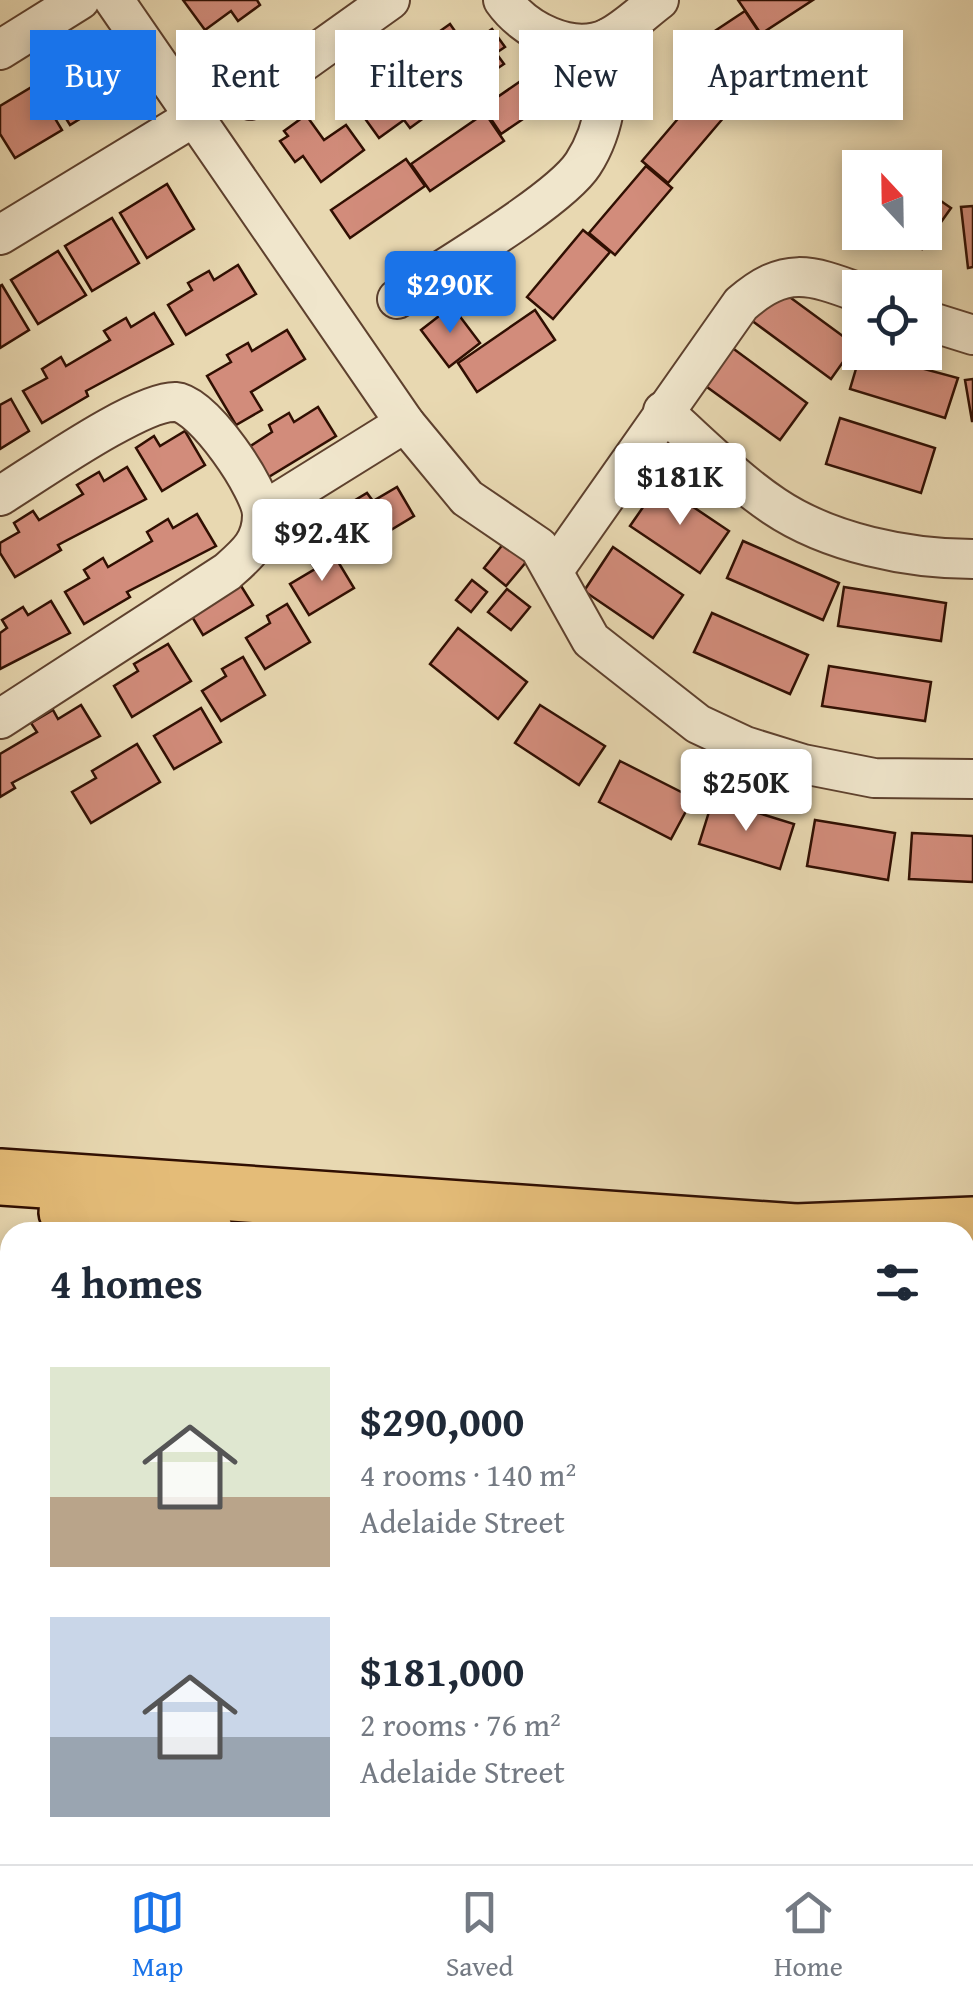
<!DOCTYPE html>
<html lang="en">
<head>
<meta charset="utf-8">
<style>
	:root { --surface:#fff; --page:#f2f2f3; --text:#1f2937; --muted:#747a83; --line:#e0e1e3; --accent:#1a73e8 }
	body { margin:0; font-family:"Gentium Book Plus",serif; background:var(--page); color:var(--text); height:100vh; display:flex; flex-direction:column; font-size:38px; white-space:nowrap }
	* { box-sizing:border-box; margin:0 }
	p { font-size:32px; color:var(--muted) }
	.icon { flex:none; width:55px; height:55px; fill:none; stroke:currentColor; stroke-width:2; stroke-linecap:round; stroke-linejoin:round }
	.map { position:relative; flex:1; overflow:hidden }
	.panel { position:absolute; left:0px; top:1222px; width:975px; height:642px; display:flex; flex-direction:column; background:var(--surface); border-radius:30px 30px 0 0; box-shadow:0 5px 15px #0003 }
	.panel>* { flex:none }
	.guide { position:absolute; left:30px; top:30px; width:915px; height:90px; display:flex; gap:20px }
	.needle { width:65px; rotate:338deg }
	.buttons { position:absolute; left:842px; top:150px; display:grid; gap:20px }
	.buttons a { display:grid; place-items:center; width:100px; height:100px; border-radius:0px; background:var(--surface); box-shadow:0 5px 15px #0003; font-size:50px }
	.price { position:absolute; translate:-50% -85px; padding:0 22px; border-radius:10px; background:#fff; color:#222; font-size:32px; line-height:65px; filter:drop-shadow(0 2px 5px #0008) }
	.price::after { content:''; position:absolute; left:50%; top:60px; width:30px; height:22px; margin-left:-15px; background:inherit; clip-path:polygon(0 0,100% 0,50% 100%) }
	.price.selected { background:var(--accent); color:#fff }
	ul { padding:0; list-style:none }
	li { display:flex; align-items:center; gap:30px; height:250px; padding:0 50px }
	li span { display:grid; place-items:center; flex:none; width:280px; height:200px; border-radius:0px; color:#555 }
	li>.icon { margin-inline-start:auto }
	span .icon { width:120px; height:120px; fill:#fffc; stroke-width:1 }
	li b { font-size:42px }
	h2 { display:flex; justify-content:space-between; align-items:center; height:120px; padding:0 50px; font-size:42px }
	.tag { padding:0 35px; border-radius:0px; background:var(--surface); box-shadow:0 5px 15px #0003; font-size:35px; line-height:90px }
	.tag.selected { background:var(--accent); color:#fff }
	.tab-bar { display:flex; justify-content:space-around; align-items:center; height:140px; border-top:2px solid var(--line); background:var(--surface); font-size:28px; color:var(--muted) }
	.tab-bar a { display:grid; justify-items:center; gap:5px }
	.tab-bar .selected { color:var(--accent) }
	.map>svg:first-child { display:block }
	.building { fill:#d28c7b; stroke:#300f02; stroke-width:2.5 }
	.lines { fill:none; stroke-linecap:round; stroke-linejoin:round }
	.minor-casing { stroke:#5e412e; stroke-width:42 }
	.highway-casing { stroke:#300f02; stroke-width:60 }
	.minor { stroke:#f0e6cc; stroke-width:38 }
	.highway { stroke:#e4bc78; stroke-width:55 }
</style>
</head>
<body>
<div class="map">
<svg width="973" height="1864" viewBox="0 0 973 1864">
	<rect width="100%" height="100%" fill="#e8d8b1"/>
	<filter id="stains"><feTurbulence type="fractalNoise" baseFrequency=".002" numOctaves="4"/><feColorMatrix values="0 0 0 0 .2 0 0 0 0 .09 0 0 0 0 .02 0 0 0 .5 -.17"/></filter>
	<radialGradient id="worn" r=".72"><stop offset=".6" stop-color="#630" stop-opacity="0"/><stop offset="1" stop-color="#630" stop-opacity=".3"/></radialGradient>
	<g class="building">
		<path d="M183 0H257L260 5 238 21 231 11 205 30Z"/>
		<path d="M738 0H813L761 34Z"/>
		<path d="M745 11 769 47 710 86 686 50Z"/>
		<path d="M450 24 466 47 492 29 505 47 496 53 504 64 483 78 476 68 449 87 419 46Z"/>
		<path d="M89 51 117 96 70 125 42 80Z"/>
		<path d="M557 56 576 83 501 134 483 107Z"/>
		<path d="M379 72 396 95 422 77 436 97 426 104 432 112 410 128 404 120 379 138 348 95Z"/>
		<path d="M35 85 62 130 15 158 0 134V106Z"/>
		<path d="M699 94 725 116 668 183 642 161Z"/>
		<path d="M485 113 504 141 430 191 411 164Z"/>
		<path d="M306 115 324 140 346 125 364 150 321 182 303 156 295 162 280 141 288 136 284 131Z"/>
		<path d="M406 159 425 186 350 238 331 210Z"/>
		<path d="M646 166 672 188 615 255 589 233Z"/>
		<path d="M167 184 194 229 147 258 120 213Z"/>
		<path d="M925 190 951 208 922 249 899 232H925Z"/>
		<path d="M973 206V267L968 268 961 207Z"/>
		<path d="M112 218 139 263 92 291 65 246Z"/>
		<path d="M583 230 610 252 553 319 527 297Z"/>
		<path d="M58 251 86 295 38 324 11 280Z"/>
		<path d="M238 265 256 294 186 335 168 305 192 290 188 283 209 271 214 280Z"/>
		<path d="M2 285 29 330 0 348V286Z"/>
		<path d="M776 287 855 345 831 379 751 320Z"/>
		<path d="M452 306 480 343 449 367 421 330Z"/>
		<path d="M535 310 555 340 477 392 458 363Z"/>
		<path d="M154 313 173 344 86 391 88 396 42 423 23 391 47 378 42 369 61 357 66 366 110 340 104 331 126 318 131 327Z"/>
		<path d="M287 330 305 359 251 392 262 410 236 425 207 376 231 362 227 355 248 343 252 351Z"/>
		<path d="M727 344 807 403 780 440 700 382Z"/>
		<path d="M861 352 958 378 945 418 850 389Z"/>
		<path d="M973 379V421H972L965 380Z"/>
		<path d="M11 399 29 431 0 449V405Z"/>
		<path d="M318 407 336 436 267 478 249 447 272 432 269 425 289 413 294 422Z"/>
		<path d="M840 418 935 448 921 493 826 464Z"/>
		<path d="M185 431 205 465 162 491 136 448 154 436 160 446Z"/>
		<path d="M127 467 146 499 58 545 61 550 15 577 0 553V543L19 532 14 523 33 511 39 520 83 494 77 485 99 472 104 481Z"/>
		<path d="M659 484 729 531 700 573 630 526Z"/>
		<path d="M397 487 414 516 346 557 327 527 351 512 347 505 367 493 373 501Z"/>
		<path d="M197 514 216 546 127 592 130 597 84 624 65 592 89 578 84 570 103 558 108 567 152 541 147 532 168 519 173 528Z"/>
		<path d="M297 522 306 538 282 552 273 536Z"/>
		<path d="M743 541 839 583 823 620 727 578Z"/>
		<path d="M504 543 527 561 506 586 484 568Z"/>
		<path d="M613 547 683 595 653 638 584 591Z"/>
		<path d="M331 550 354 588 309 615 290 584 315 569 311 563Z"/>
		<path d="M472 580 487 592 471 612 456 600Z"/>
		<path d="M238 581 253 605 203 635 188 610Z"/>
		<path d="M844 587 946 603 941 641 838 626Z"/>
		<path d="M507 589 530 607 511 630 488 612Z"/>
		<path d="M51 601 70 633 0 669V633L7 628 2 620 23 607 28 615Z"/>
		<path d="M287 604 310 642 265 669 246 638 270 623 267 616Z"/>
		<path d="M712 613 808 655 790 694 694 652Z"/>
		<path d="M458 628 527 682 498 719 430 664Z"/>
		<path d="M168 644 191 681 132 717 114 686 138 671 134 664Z"/>
		<path d="M243 657 265 695 221 721 202 691 226 676 222 669Z"/>
		<path d="M829 666 931 682 925 721 822 706Z"/>
		<path d="M81 705 100 736 12 783 15 788 0 797V754L37 732 31 723 53 710 58 719Z"/>
		<path d="M540 705 605 746 579 785 515 743Z"/>
		<path d="M201 708 221 742 174 769 154 736Z"/>
		<path d="M137 744 160 782 91 823 72 792 96 778 92 771Z"/>
		<path d="M620 761 693 798 671 839 599 802Z"/>
		<path d="M713 799 794 824 780 869 699 844Z"/>
		<path d="M815 820 895 833 888 880 807 866Z"/>
		<path d="M912 833 973 836V882L909 879Z"/>
		<path d="M4 1687 10 1688V1748L0 1746Z"/>
		<path d="M965 1758 973 1761V1798L965 1818Z"/>
		<path d="M364 1855H384L387 1864H339Z"/>
		<path d="M924 1855H927L950 1864H920Z"/>
	</g>
	<g class="lines">
		<g class="minor-casing">
			<g id="minor">
				<path d="M114 0 405 423 467 498 539 547 591 640 698 724 745 746 803 764 874 778 973 779"/>
				<path d="M503 0C524 30 571 55 608 38 626 29 643 12 659 0"/>
				<path d="M0 50 80 0"/>
				<path d="M250 100 390 0"/>
				<path d="M0 235 194 117"/>
				<path d="M397 299C440 270 559 201 583 164 608 126 609 81 608 38"/>
				<path d="M925 320 973 335"/>
				<path d="M663 411C699 443 734 479 774 506 829 543 908 559 973 559"/>
				<path d="M0 496C36 474 140 400 176 402 203 404 262 490 262 515 262 543 246 555 227 572L0 719"/>
				<path d="M262 512 405 423"/>
				<path d="M554 570 741 304C785 266 809 274 860 293"/>
				<path d="M482 1855 490 1864"/>
				<path d="M722 1855 729 1864"/>
				<path d="M840 1855 858 1864"/>
			</g>
		</g>
		<g class="highway-casing">
			<g id="highway">
				<path d="M0 1177 796 1232 973 1225"/>
				<path d="M67 1212 205 1232"/>
				<path d="M965 1341 973 1343"/>
			</g>
		</g>
		<use href="#minor" class="minor"/>
		<use href="#highway" class="highway"/>
	</g>
	<rect width="100%" height="100%" filter="url(#stains)"/>
	<rect width="100%" height="100%" fill="url(#worn)"/>
</svg>
<div class="buttons">
<a><svg class="needle" viewBox="-14 -14 28 28"><path d="M0-13l5 13h-10z" fill="#e53935"/><path d="M0 13l5-13h-10z" fill="#747a83"/></svg></a>
<a><svg class="icon" aria-label="locate" viewBox="0 0 24 24"><circle cx="12" cy="12" r="6"/><path d="M12 2v4M12 18v4M2 12h4M18 12h4"/></svg></a>
</div>
<b class="price selected" style="left:450px;top:336px">$290K</b>
<b class="price" style="left:680px;top:528px">$181K</b>
<b class="price" style="left:322px;top:584px">$92.4K</b>
<b class="price" style="left:746px;top:834px">$250K</b>
<div class="guide">
<a class="tag selected">Buy</a>
<a class="tag">Rent</a>
<a class="tag">Filters</a>
<a class="tag">New</a>
<a class="tag">Apartment</a>
</div>
<section class="panel">
<h2>4 homes<svg class="icon" aria-label="filters" viewBox="0 0 24 24"><path d="M4 7h16M4 17h16"/><circle cx="9" cy="7" r="2"/><circle cx="15" cy="17" r="2"/></svg></h2>
<ul>
<li><span style="background:linear-gradient(#dfe7d0 65%,#b9a48a 0)"><svg class="icon" aria-label="home" viewBox="0 0 24 24"><path d="M3 11l9-7 9 7M6 9v11h12V9"/></svg></span><div><b>$290,000</b><p>4 rooms · 140 m²</p><p>Adelaide Street</p></div></li>
<li><span style="background:linear-gradient(#c9d6e8 60%,#9aa5b1 0)"><svg class="icon" aria-label="home" viewBox="0 0 24 24"><path d="M3 11l9-7 9 7M6 9v11h12V9"/></svg></span><div><b>$181,000</b><p>2 rooms · 76 m²</p><p>Adelaide Street</p></div></li>
</ul>
</section>
</div>
<nav class="tab-bar">
<a class="selected"><svg class="icon" aria-label="map" viewBox="0 0 24 24"><path d="M3 6l6-2 6 2 6-2v14l-6 2-6-2-6 2zM9 4v14M15 6v14"/></svg>Map</a>
<a><svg class="icon" aria-label="saved" viewBox="0 0 24 24"><path d="M7 4h10v16l-5-4-5 4z"/></svg>Saved</a>
<a><svg class="icon" aria-label="home" viewBox="0 0 24 24"><path d="M3 11l9-7 9 7M6 9v11h12V9"/></svg>Home</a>
</nav>
</body>
</html>
